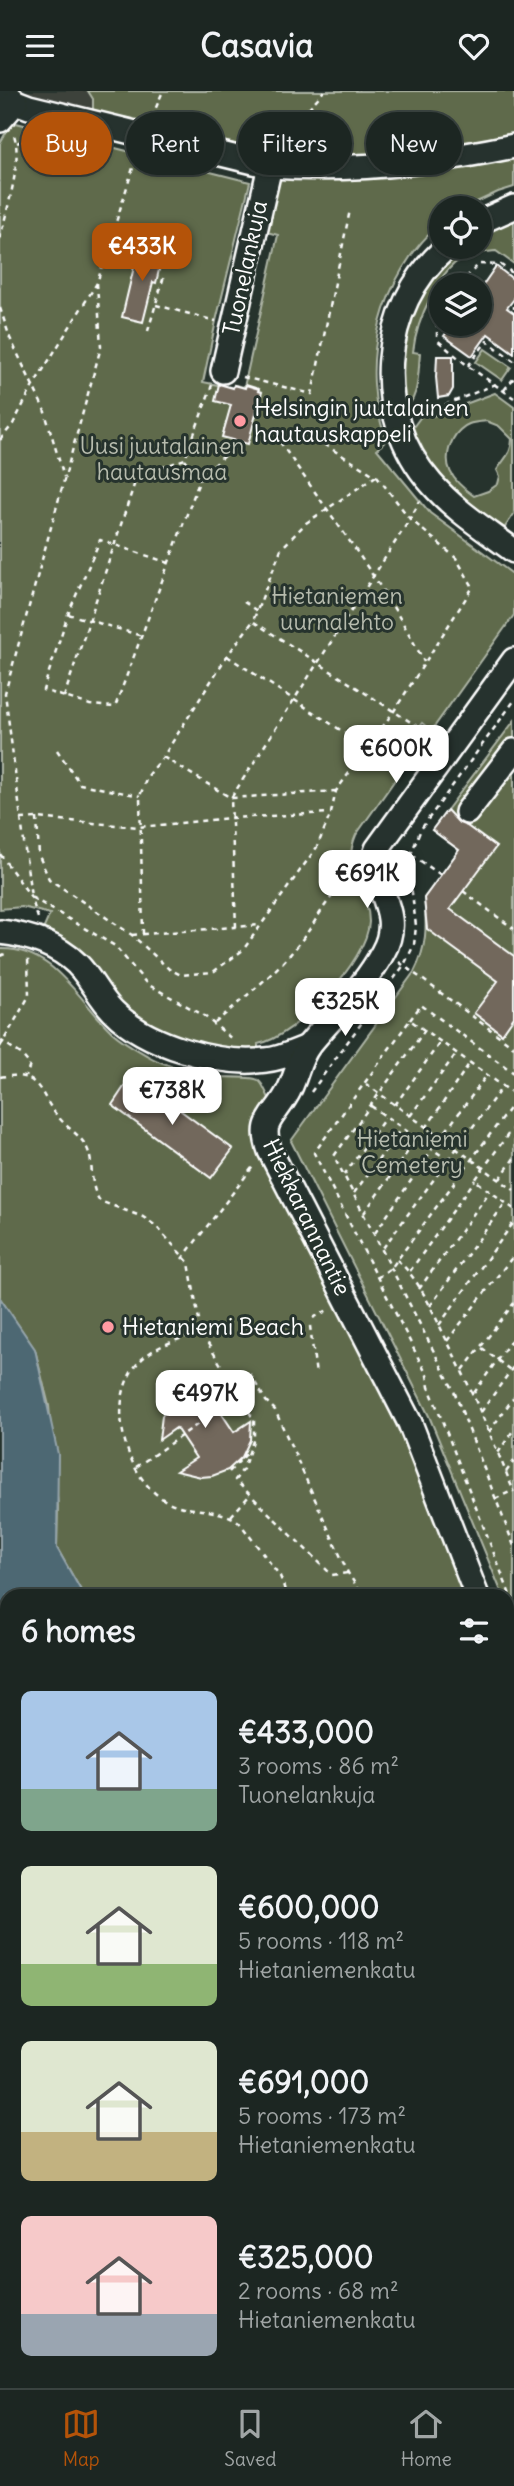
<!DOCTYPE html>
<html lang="en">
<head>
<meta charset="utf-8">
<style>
	:root { --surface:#1c2622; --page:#252e2a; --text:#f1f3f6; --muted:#a0a5a5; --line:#3a4340; --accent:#b45309 }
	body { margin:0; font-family:Delius,sans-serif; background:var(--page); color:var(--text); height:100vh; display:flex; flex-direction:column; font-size:26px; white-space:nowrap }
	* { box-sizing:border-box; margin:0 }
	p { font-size:23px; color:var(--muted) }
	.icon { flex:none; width:38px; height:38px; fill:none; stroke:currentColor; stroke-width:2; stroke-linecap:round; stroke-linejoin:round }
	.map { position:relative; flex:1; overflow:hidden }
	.sheet { position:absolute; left:0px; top:1498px; width:514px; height:800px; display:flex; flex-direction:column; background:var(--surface); border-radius:21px 21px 0 0; box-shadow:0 2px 5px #0004,0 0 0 2px var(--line) }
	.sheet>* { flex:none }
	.hud { position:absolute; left:21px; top:21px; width:472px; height:63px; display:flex; gap:14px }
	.controls { position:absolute; left:429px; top:105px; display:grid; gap:14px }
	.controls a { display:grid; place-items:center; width:63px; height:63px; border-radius:50%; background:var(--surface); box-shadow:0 2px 5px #0004,0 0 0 2px var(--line); font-size:35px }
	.price { position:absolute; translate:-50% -60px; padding:0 16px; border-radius:14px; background:#fff; color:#222; font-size:23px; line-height:46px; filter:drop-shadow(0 2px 4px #0008) }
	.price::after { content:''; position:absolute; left:50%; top:42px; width:21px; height:16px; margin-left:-10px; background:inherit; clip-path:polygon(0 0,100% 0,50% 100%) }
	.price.active { background:var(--accent); color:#fff }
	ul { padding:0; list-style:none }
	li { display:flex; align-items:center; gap:21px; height:175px; padding:0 21px }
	li span { display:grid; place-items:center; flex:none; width:196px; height:140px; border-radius:10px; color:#555 }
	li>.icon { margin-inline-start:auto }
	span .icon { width:84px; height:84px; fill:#fffc; stroke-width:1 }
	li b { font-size:30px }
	h2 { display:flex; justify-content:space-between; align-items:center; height:84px; padding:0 21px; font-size:30px }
	.pill { padding:0 24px; border-radius:32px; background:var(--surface); box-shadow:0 2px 5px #0004,0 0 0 2px var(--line); font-size:24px; line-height:63px }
	.pill.active { background:var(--accent); color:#fff }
	header { display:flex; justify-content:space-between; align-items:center; height:91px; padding:0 21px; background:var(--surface); font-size:32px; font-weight:800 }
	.tabs { display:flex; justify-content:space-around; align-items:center; height:98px; border-top:2px solid var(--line); background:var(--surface); font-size:19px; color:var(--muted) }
	.tabs a { display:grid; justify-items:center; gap:4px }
	.tabs .active { color:var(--accent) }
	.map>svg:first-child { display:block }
	.built { fill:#3d433b }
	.green { fill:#5e6b4c; stroke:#aeb5a6; stroke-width:2; fill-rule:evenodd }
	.water { fill:#4e6873; stroke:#95a4ab; stroke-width:2 }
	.building { fill:#72685b; stroke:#fff; stroke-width:2 }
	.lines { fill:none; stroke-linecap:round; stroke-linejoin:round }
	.minor-casing { stroke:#fff; stroke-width:28 }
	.path { stroke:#fff; stroke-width:2.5; stroke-dasharray:5 5; stroke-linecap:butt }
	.minor { stroke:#26332d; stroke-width:23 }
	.poi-dot { fill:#ff9aa2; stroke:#26332d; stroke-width:2.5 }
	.labels { text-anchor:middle; stroke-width:6; stroke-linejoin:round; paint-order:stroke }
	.street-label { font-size:23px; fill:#fff; stroke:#26332d }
	.poi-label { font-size:23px; fill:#fff; stroke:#26332d; text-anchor:start }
	.park-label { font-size:23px; fill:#b7bcae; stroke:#26332d }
</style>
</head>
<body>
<header><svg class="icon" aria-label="menu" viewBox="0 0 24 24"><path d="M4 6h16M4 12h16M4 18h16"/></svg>Casavia<svg class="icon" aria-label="heart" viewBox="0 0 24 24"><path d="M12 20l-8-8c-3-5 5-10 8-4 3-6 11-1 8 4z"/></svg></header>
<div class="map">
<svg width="514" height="2297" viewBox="0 0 514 2297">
	<rect width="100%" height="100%" fill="#26332d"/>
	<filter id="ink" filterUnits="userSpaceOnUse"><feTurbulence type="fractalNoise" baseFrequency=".0143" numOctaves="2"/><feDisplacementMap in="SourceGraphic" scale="14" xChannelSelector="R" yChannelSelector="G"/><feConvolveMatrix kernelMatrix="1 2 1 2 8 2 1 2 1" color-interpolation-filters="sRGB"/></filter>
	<g filter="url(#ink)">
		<path class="built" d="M23 0H88L93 7V19Z"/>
		<g class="green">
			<path d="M88 0H514V96L498 101 464 117H441V132C381 183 356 276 387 349L377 358 430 422 514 484V524L434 636 428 637 422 632 415 641 421 647V652L356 744C339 784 369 796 369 831 368 869 296 946 258 953V960H229L171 945 119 916 66 850 43 839 50 823 22 816 0 818V52L12 31 250 91 216 230 203 291 233 297 234 294 244 296 278 144 259 139 269 93 278 94 264 60 93 19V8Z"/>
			<path d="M514 123V173L496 160C487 161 477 161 468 164 439 175 416 232 413 261L420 262C418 282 420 311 400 322L396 265 421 193 456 156H480V138Z"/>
			<path d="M485 258 511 276 502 289 476 271Z"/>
			<path d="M495 302 514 316V423L503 439 465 413 437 387 408 343 422 324 433 325ZM486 330 499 335 512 348C512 363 504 367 497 379L500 385 498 393 488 400 474 405C452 390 440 374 453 348 456 342 463 335 469 333 475 331 481 331 486 330Z"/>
			<path d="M514 630V1531L508 1516V1505H503L429 1325 291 1050 414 881C427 856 427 835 424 807L459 759 432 739Z"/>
			<path d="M0 858C54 856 78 909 112 941 123 951 136 958 148 965 167 976 193 982 215 986 224 987 251 985 258 989 263 992 266 1002 269 1007L256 1032 399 1340 458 1479 466 1505H84L57 1457 58 1415 49 1315 35 1259 0 1207Z"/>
			<path d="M508 1671 514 1675V1978L508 1977Z"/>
		</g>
		<path class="water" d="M0 1207 35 1258 58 1363 57 1457 84 1505H7V2291H508V1962H514V2297H0Z"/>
		<g class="building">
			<path d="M139 155 163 161 156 192 153 191 143 231 122 226Z"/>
			<path d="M496 175 514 189V208L507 217 514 222V262L488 243 472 265 444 245 453 233H480V198Z"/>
			<path d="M437 265H453V298L449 305 438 307 436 286Z"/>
			<path d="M219 293 233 297 234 294 245 297 246 294 259 298 258 300 262 301 248 353 222 346 231 314 215 310Z"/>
			<path d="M447 719 459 732 467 735 496 756 450 818 514 865V926L502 943 474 922 498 890 427 838 424 807 459 759 432 739Z"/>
			<path d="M132 984 233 1058 211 1087 112 1014Z"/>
			<path d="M200 1293 217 1294 233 1298 214 1311 234 1341 251 1330 250 1349 242 1366 228 1379 212 1385 201 1386 176 1380 196 1367 176 1337 159 1349 162 1325 170 1309 181 1299Z"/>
		</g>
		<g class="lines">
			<g class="minor-casing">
				<g id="minor">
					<path d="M3 0 16 11 29 16 270 75C353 81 433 72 514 55"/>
					<path d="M0 29 16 11"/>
					<path d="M480 131 514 116"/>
					<path d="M447 156C378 215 371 324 431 392 454 419 486 439 514 460"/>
					<path d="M223 280 270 75"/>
					<path d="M467 721 514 660"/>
					<path d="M0 841C28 844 56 853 77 873 91 887 99 906 113 920 146 954 219 975 266 969 280 968 294 961 307 956"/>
					<path d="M477 1505 410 1332 270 1060C259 1030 273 1028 287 1003 296 988 298 968 309 954 334 923 364 897 383 861 407 819 364 790 377 758L514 569"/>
					<path d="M508 1596 511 1643 508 1657"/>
					<path d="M508 1876 514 1886"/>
				</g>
			</g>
			<g class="path">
				<path d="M152 26 163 0"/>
				<path d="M17 52 33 45 39 38"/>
				<path d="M277 56 282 47 324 0"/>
				<path d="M0 148C6 120 23 70 14 44"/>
				<path d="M97 192 101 256 5 602 31 806 115 855 147 893 203 924 232 948"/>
				<path d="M459 194 479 173 501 174 514 183"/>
				<path d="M156 214 216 230"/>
				<path d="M514 215V218"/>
				<path d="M0 217 10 247 44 318 64 386"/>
				<path d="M441 222 437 230V249L468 275 514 307"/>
				<path d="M148 240 164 185"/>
				<path d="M468 275 487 250 514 270"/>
				<path d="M243 286 312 303 350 119"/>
				<path d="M504 299 514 287"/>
				<path d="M445 314 496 293"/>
				<path d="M0 349 13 333 33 295 97 192 137 64"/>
				<path d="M185 369 200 388"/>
				<path d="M169 472 100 449 68 523 43 599 90 614 115 616 200 388 237 352"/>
				<path d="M244 511 257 520"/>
				<path d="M68 523 142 545"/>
				<path d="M254 531 434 646"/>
				<path d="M227 565 365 655"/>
				<path d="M64 606 138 382 144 383 185 368 212 294"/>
				<path d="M57 659 80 693 140 705"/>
				<path d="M163 666 231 707 336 700"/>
				<path d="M37 727 39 765 49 788 132 844 169 878 181 884 213 881 243 859 317 756 331 722 336 700 394 620 473 496 456 467 410 428 420 410"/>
				<path d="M21 728 37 727 139 736 231 727 331 722"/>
				<path d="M0 763 31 806 38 827"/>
				<path d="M412 764 441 784"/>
				<path d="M463 800 514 838"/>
				<path d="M236 836 231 707 410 428 377 385"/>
				<path d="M143 843 140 705 147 686 163 666 227 565 253 530 281 458 306 432 376 385 305 342C294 338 287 342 278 348 326 419 386 495 424 571"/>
				<path d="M132 844 260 834"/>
				<path d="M0 865 7 862"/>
				<path d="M399 871 514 956"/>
				<path d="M410 929 421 914 514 982"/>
				<path d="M215 932C244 906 277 882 301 850 322 823 325 805 356 785"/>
				<path d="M425 939 334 1065 454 1300 514 1455"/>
				<path d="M0 949 21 963 30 974 26 986"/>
				<path d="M0 956 29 905 28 866"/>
				<path d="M0 986C44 979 37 1004 61 1029 69 1038 81 1045 87 1057 95 1074 88 1093 100 1110L143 1126 156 1135 189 1172 201 1241 254 1329V1347L243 1378 235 1389 332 1484 348 1482"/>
				<path d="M366 993 514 1099"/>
				<path d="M311 1001 404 874 414 854 416 835 409 777 411 763 421 738 514 610"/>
				<path d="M514 1003 410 929 314 1062 427 1284 429 1296 514 1514"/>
				<path d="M395 1014 441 950"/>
				<path d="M371 1015 448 1069"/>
				<path d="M410 1025 456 963"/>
				<path d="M514 1035 475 1089 514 1118"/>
				<path d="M426 1037 469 973"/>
				<path d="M440 1048 487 984"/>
				<path d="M344 1084 385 1027"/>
				<path d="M500 1088 514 1067"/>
				<path d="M354 1102 401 1038"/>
				<path d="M364 1122 416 1049"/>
				<path d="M375 1142 432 1059"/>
				<path d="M383 1157 503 995"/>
				<path d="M182 1168 255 1073"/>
				<path d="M397 1169C418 1187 431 1216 443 1242 470 1294 492 1347 514 1401"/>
				<path d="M410 1180 475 1089"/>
				<path d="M377 1187 392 1176 514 1011"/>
				<path d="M419 1198 490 1100"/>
				<path d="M430 1215 506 1111"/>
				<path d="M313 1227 328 1219"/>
				<path d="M439 1234 514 1131"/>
				<path d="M310 1235 316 1284"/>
				<path d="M199 1241C181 1248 156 1254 141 1269 104 1304 123 1383 163 1408 187 1423 218 1415 239 1431L280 1485 287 1505"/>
				<path d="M447 1250 514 1164"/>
				<path d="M482 1257 514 1282"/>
				<path d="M463 1279 514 1212"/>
				<path d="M250 1283 266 1310 275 1319 348 1482 363 1505"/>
				<path d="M474 1302 514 1245"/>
				<path d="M481 1321 514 1275"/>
				<path d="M489 1341 514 1306"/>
				<path d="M498 1362 514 1338"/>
				<path d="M136 1376 240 1304 245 1298 250 1283"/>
				<path d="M229 1381 249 1360"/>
				<path d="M506 1381 514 1370"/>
				<path d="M495 1408 514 1399"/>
				<path d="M231 1425 250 1404"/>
			</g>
			<use href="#minor" class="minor"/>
		</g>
	</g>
	<g class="poi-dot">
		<circle cx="240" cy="330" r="7"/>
		<circle cx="108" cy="1236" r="7"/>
	</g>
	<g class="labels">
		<g class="street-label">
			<text transform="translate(245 177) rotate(-78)" y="8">Tuonelankuja</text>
			<text transform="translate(307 1126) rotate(64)" y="8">Hiekkarannantie</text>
		</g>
		<g class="poi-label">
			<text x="254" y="325">Helsingin juutalainen<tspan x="254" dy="26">hautauskappeli</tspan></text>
			<text x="122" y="1244">Hietaniemi Beach</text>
		</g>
		<g class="park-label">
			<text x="162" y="363">Uusi juutalainen<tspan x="162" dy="26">hautausmaa</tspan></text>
			<text x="337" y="513">Hietaniemen<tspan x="337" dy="26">uurnalehto</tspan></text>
			<text x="412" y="1056">Hietaniemi<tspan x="412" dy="26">Cemetery</tspan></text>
		</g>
	</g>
</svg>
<div class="controls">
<a><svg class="icon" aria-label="locate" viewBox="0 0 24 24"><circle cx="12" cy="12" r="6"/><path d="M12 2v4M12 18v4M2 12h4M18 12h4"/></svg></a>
<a><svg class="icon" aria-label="layers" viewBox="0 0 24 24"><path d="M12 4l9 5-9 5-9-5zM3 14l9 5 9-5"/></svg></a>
</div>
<b class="price active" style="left:142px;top:192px">€433K</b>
<b class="price" style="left:396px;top:694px">€600K</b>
<b class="price" style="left:367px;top:819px">€691K</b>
<b class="price" style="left:345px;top:947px">€325K</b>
<b class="price" style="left:172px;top:1036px">€738K</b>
<b class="price" style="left:205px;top:1339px">€497K</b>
<div class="hud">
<a class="pill active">Buy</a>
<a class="pill">Rent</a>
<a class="pill">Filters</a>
<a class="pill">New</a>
</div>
<section class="sheet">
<h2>6 homes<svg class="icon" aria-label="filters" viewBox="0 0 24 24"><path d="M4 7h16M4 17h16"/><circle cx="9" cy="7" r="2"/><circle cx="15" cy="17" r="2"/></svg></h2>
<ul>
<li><span style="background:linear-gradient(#a9c7e8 70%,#7fa58c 0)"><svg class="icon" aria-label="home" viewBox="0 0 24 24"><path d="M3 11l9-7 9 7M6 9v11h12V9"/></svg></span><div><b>€433,000</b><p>3 rooms · 86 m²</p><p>Tuonelankuja</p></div></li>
<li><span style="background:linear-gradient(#dfe7d0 70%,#8fb573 0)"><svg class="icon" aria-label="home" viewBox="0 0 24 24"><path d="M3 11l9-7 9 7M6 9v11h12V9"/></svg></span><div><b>€600,000</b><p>5 rooms · 118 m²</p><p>Hietaniemenkatu</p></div></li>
<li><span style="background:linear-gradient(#dfe7d0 65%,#c2b280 0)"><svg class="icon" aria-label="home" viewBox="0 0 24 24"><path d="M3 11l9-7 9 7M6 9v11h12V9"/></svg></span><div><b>€691,000</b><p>5 rooms · 173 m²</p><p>Hietaniemenkatu</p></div></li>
<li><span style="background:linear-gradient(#f6c9c9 70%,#9aa5b1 0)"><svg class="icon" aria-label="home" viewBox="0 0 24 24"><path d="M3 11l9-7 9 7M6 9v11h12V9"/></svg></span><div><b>€325,000</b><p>2 rooms · 68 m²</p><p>Hietaniemenkatu</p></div></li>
</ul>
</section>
</div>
<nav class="tabs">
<a class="active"><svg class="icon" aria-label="map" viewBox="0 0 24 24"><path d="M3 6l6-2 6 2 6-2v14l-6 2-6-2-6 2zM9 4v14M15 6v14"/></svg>Map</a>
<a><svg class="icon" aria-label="saved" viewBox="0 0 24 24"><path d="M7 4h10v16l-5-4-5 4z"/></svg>Saved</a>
<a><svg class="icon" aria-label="home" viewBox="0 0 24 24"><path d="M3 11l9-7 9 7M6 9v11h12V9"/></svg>Home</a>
</nav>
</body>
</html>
